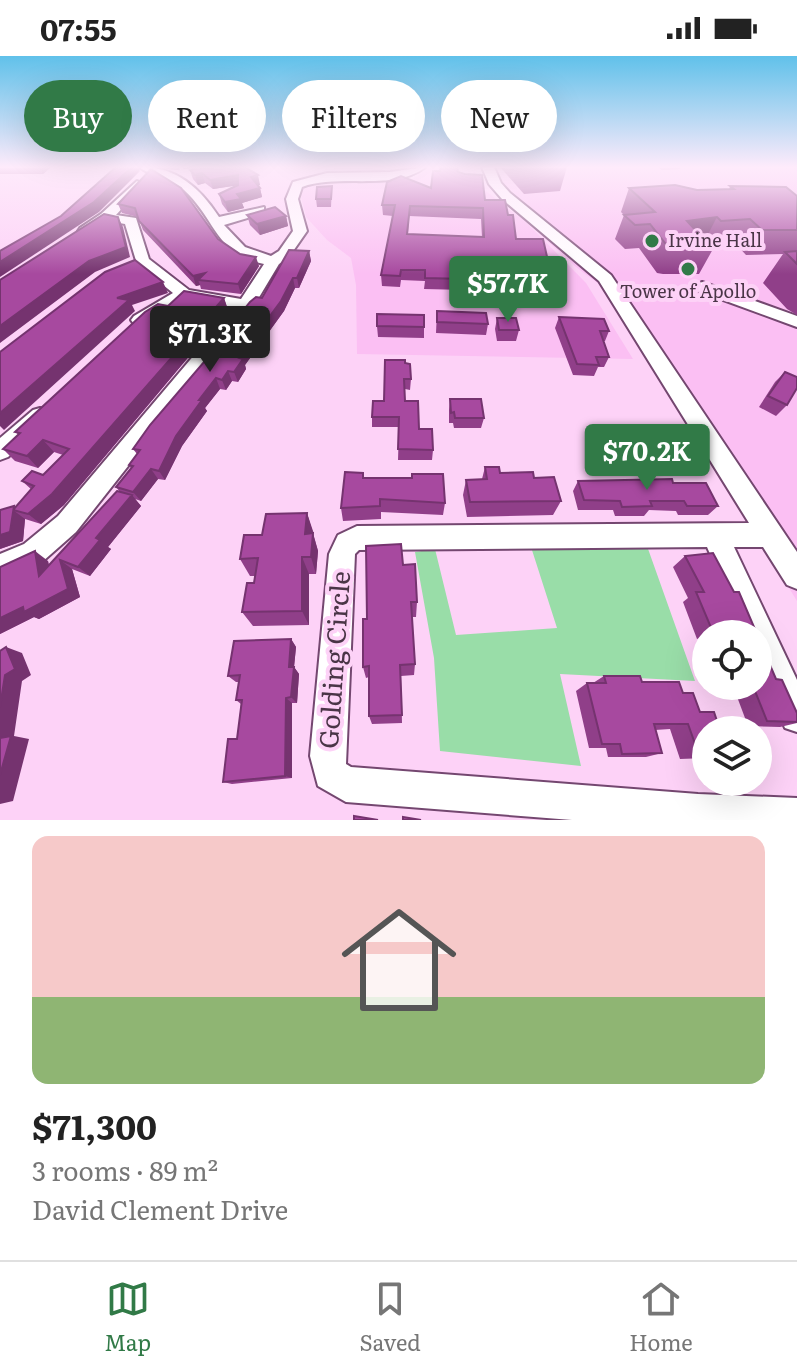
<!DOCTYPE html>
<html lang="en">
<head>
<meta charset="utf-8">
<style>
	:root { --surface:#fff; --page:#f6f6f6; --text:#222; --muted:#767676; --line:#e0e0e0; --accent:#317a47 }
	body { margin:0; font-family:Literata,serif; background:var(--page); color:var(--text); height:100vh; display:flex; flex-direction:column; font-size:30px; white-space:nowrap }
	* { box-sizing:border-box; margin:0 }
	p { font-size:26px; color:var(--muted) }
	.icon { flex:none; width:44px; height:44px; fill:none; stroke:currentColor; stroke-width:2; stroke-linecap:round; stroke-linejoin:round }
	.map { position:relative; height:764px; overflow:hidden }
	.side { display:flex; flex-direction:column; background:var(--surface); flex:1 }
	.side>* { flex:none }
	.guide { position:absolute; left:24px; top:24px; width:750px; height:72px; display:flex; gap:16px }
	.tools { position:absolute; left:692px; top:564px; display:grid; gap:16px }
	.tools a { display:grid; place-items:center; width:80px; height:80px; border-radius:50%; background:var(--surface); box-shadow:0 8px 32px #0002; font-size:40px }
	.price { position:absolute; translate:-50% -68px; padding:0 18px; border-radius:8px; background:var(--accent); color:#fff; font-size:26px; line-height:52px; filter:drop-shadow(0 2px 4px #0008) }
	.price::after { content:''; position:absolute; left:50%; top:48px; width:24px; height:18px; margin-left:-12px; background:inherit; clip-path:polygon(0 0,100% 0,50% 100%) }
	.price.active { background:#222; color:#fff }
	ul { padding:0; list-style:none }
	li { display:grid; align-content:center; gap:16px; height:424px; padding:0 32px }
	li+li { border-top:2px solid var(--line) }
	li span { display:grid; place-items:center; height:248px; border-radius:16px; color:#555 }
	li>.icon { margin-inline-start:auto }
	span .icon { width:144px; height:144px; fill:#fffc; stroke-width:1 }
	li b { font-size:34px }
	.pill { padding:0 28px; border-radius:36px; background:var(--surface); box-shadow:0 8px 32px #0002; font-size:28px; line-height:72px }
	.pill.active { background:var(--accent); color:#fff }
	.status { display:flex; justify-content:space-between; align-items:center; height:56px; padding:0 40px; background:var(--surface); direction:ltr }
	.status svg { height:22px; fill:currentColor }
	.dock { display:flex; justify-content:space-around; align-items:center; height:112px; border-top:2px solid var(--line); background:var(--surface); font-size:22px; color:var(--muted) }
	.dock a { display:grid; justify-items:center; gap:4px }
	.dock .active { color:var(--accent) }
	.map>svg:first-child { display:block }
	.built { fill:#fbbff3 }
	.green { fill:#99dda8 }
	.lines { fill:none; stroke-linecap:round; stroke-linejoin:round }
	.minor-casing { stroke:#744770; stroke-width:4 }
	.minor { fill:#fff; fill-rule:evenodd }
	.wall { fill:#903f89; fill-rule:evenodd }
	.shaded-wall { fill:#75336f }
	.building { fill:#a7499f; stroke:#75336f; stroke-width:2; fill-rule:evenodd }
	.poi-dot { fill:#317a47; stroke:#fdd2f7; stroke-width:3 }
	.labels { text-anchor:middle; stroke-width:8; stroke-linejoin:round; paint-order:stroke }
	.far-poi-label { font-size:18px; fill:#4a3547; stroke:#fdd2f7; text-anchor:start }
	.near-street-label { font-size:26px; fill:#4a3547; stroke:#fdd2f7 }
</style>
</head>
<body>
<div class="status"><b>07:55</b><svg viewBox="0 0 49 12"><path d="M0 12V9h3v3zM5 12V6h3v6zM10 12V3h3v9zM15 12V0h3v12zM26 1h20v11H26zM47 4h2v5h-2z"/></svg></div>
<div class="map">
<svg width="797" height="764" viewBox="0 0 797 764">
	<rect width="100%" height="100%" fill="#fdd2f7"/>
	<path class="built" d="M430 111H474L482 132 519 161 493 134 485 111H797V545L603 231 576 211 523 163 586 227 633 303 357 298 356 229 351 202 327 184 306 161 300 137 305 128 412 124Z"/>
	<path class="green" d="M647 490 695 625 560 618 581 710 440 695 434 602 415 496 435 493 456 579 557 572 531 491Z"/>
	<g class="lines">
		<g class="minor-casing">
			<g id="minor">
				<path d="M139 111C176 110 200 132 219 161L264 151V157L224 169 245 191 271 200 279 195 293 175 286 143 293 126 327 117 390 116 426 111C392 136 341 117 302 131L298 143 307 175 289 201 279 208 252 253 76 476 42 506 0 524V498L24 488 58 460 234 252 187 243 146 268H134L131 264 134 260 173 237 137 208 125 168 108 165 85 179 78 175 80 172 101 158 137 125 143 129 116 159 136 162 149 203 189 234 241 243 264 208C214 197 216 163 184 134 171 122 152 121 139 111Z"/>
				<path d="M482 111H494L501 127 510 137 611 219 797 496V533L787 529 763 491H734L797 624V676L785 672 758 608V578H745L707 491 359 494 355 498 346 708 351 711 698 738 797 742V764H572L346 746 318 730 310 700 329 498 338 479 357 470 749 467 599 225 502 143 489 128Z"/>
				<path d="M702 226 797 260V271L696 234 694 231Z"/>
				<path d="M40 352 47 354 51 360 47 366 8 401 0 404V382L33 354Z"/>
			</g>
		</g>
		<use href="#minor" class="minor"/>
	</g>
	<g class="wall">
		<path d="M0 111H51L43 118H0Z"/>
		<path d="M155 111H179L180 114H174Z"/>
		<path d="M181 111H245L260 129H258L260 132 262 141 242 147 244 152 228 156 222 148 219 138 238 129 213 133 205 127 198 129 193 123 190 114 197 112 184 113Z"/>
		<path d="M500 111H567L560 135 524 138Z"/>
		<path d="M657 111H681L680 113 662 114Z"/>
		<path d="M151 113 218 183 259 210 241 238 201 233 200 229 196 230 143 174 138 161 122 157 118 148Z"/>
		<path d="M458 116 485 144 508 159 516 183 553 227 550 238 534 237 532 230 508 229 507 235 424 233 425 225 401 224 400 231 382 230 381 219 393 160 383 159 382 149 431 132ZM409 160 481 163 482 181 408 178Z"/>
		<path d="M332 130 331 151H317L316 143Z"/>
		<path d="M730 130 797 140V259L787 253 763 227 783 198 746 199 735 187 710 189 713 193 699 218H663L657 217 639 192 625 193 615 183 624 159 621 156 629 132 729 134Z"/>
		<path d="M247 159 286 160 288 170 260 179 250 169Z"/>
		<path d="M309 195 311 205 299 232H295L284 255 245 309 246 313 238 326 232 325 226 334 220 333 205 352 207 355 182 390 165 424 158 423 141 445 135 443 141 450 108 491 111 493 90 520 72 513 80 541 39 563 34 561 0 578V511L48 505 49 509 120 436 116 431 131 412 129 409 137 398 133 393 231 274 230 271Z"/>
		<path d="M224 242 228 254 64 449 41 468 25 463 23 485 0 493 14 450 15 451 32 434 22 425 43 419 63 399 54 396 38 412 15 405 3 393 19 379 15 376 168 250Z"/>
		<path d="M437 255 488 268 486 279 436 277Z"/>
		<path d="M559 261 609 275 605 285H603L609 301 604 311H598L594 320 573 319 555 272Z"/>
		<path d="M497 262 519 274 516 285H497L495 273Z"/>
		<path d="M377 270 424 271V282L378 281Z"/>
		<path d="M405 307 411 323 410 334 405 333V345L419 373 433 394 432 404H398L399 371H372V361L384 345Z"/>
		<path d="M785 316 787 349 776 360 759 351 775 326Z"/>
		<path d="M450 343 484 362 481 372H454L453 367H449V354Z"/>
		<path d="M485 411 500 417 534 422 561 445 553 459 467 461 463 439 466 424 482 423Z"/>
		<path d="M364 422 445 447 443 459 381 456V463L343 465 341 452Z"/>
		<path d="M578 425 673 427 718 450 708 459H678L676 455 649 454 644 460H615L613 454H578L573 435Z"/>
		<path d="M307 457 318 495 316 518H309V569L253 570 242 556 254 527 255 520H250L240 503 262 479Z"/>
		<path d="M685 500 757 578H706V598L700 582 697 583 683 546 688 542 673 511Z"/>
		<path d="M403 509 417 546 416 561H412L415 608 414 619 401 620 402 667 372 668 369 660V621L366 622 363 611 367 563Z"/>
		<path d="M291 583 296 591 294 611 299 618 297 647H292V722L232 728 223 726 237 683 241 648 236 644 239 626H236L228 620Z"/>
		<path d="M604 620 642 626 683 637 700 656 706 674V702L680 703 670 673 655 674 662 697 646 701H608L606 692H589L576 635 587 627H593Z"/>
		<path d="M776 623 797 657V667L780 671 748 670 733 630H758Z"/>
	</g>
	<g class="shaded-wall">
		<path d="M39 111H51L43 118Z"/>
		<path d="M132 111H138L140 115 99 156 0 221V206Z"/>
		<path d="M183 111H204L184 113Z"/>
		<path d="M202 117 205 127 198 129 195 119Z"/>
		<path d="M238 119 240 129 213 133 210 124Z"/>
		<path d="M258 119 260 129 253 130 251 121Z"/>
		<path d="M260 132 262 141 242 147 244 152 228 156 225 146 237 138Z"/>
		<path d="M286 160 288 170 260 179 257 168Z"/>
		<path d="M118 161 123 171 130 201 95 216 0 287V270Z"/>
		<path d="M717 161 704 186 687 165Z"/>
		<path d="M309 195 311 205 299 232 297 222Z"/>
		<path d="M256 201 259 210 241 238 238 228Z"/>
		<path d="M205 217 198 224 200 229 196 230 193 220Z"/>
		<path d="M293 222 295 232 284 255 245 309 246 313 238 326 234 316 239 302Z"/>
		<path d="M163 226 168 237 132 249 135 255 4 374 0 370V357L117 242Z"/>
		<path d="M224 242 228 254 64 449 41 468 28 458Z"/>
		<path d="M228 315 232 325 226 334 222 324Z"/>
		<path d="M216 322 220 333 205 352 207 355 182 390 165 424 159 415 176 380 199 344Z"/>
		<path d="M43 384 54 396 38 412 27 400Z"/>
		<path d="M151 413 158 423 141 445 133 436Z"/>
		<path d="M132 439 141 450 108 491 111 493 90 520 78 511 96 482Z"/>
		<path d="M13 454 25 463 23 485 0 493V479Z"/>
		<path d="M307 457 313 475 311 495 305 478Z"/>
		<path d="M313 477 318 495 316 518 311 501Z"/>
		<path d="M35 495 48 505 52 529 39 520Z"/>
		<path d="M302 501 309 518V569L302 555Z"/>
		<path d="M60 504 72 513 80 541 39 563 34 561 0 578V562Z"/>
		<path d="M291 583 296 591 294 611 299 618 297 647 291 641 289 611Z"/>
		<path d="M6 591 22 597 31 619 22 625 14 680 29 683 13 745 0 748V651Z"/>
		<path d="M286 642 292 647V722L285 720Z"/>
	</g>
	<g class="building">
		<path d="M116 111H132L94 146 0 206V195L61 160Z"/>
		<path d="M200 111H245L258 119 251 121 260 132 237 138 241 143 225 146 219 138 238 129V119L210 124 202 117 195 119 190 114Z"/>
		<path d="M440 111H457L458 116 465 118 482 119 485 144H505L508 159H513L516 183H543L553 227 537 226 535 219 508 218 509 224 425 222V214H401L400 220 381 219 395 149H382L387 126 401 120 431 132 433 115H440ZM410 150 483 152 484 181 407 178Z"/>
		<path d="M151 113 181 132 218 183 240 198 256 201 238 228 198 224 205 217 193 220 139 165 135 152 118 148Z"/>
		<path d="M675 129 697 134 734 133 730 130 786 131 797 140V174H762L750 163 721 165 717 161 687 165 713 193 669 192 650 168 635 169 624 159 655 156 629 132Z"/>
		<path d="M332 130 331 143H316L317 131Z"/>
		<path d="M275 151 286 160 257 168 247 159Z"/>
		<path d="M104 158 118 161 126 191 89 205 0 270V224Z"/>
		<path d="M289 194 309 195 297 222H293L281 245 239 302 243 303 234 316 228 315 222 324 216 322 199 344H202L176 380 159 415 151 413 133 436 116 431 133 410 129 409 140 394 133 393 150 369 234 271H230L250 246 256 241 262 242Z"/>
		<path d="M797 195V208L785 196Z"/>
		<path d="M135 204 163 226 117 242 129 244 0 357V296L105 216Z"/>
		<path d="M184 235 224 242 52 438 28 458 13 454 34 430 22 425 32 415 43 419 69 393 43 384 27 400 3 393 20 377 15 376 145 256 158 248 168 250Z"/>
		<path d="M437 255 486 257 488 268 437 266Z"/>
		<path d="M377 258 424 259V271L377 270Z"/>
		<path d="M559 261 604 263 609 275H600L609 301H596L599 309 577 308Z"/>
		<path d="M497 262H516L519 274H499Z"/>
		<path d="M385 304H405V307L410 308 411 323H404L405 345H418L419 373H432L433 394 398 393 399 361H372L373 345H384Z"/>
		<path d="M785 316 797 321V332L787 349 768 340Z"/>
		<path d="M450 343H481L484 362H455L454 356 451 357Z"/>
		<path d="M485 411H499L500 417 533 416 534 422 554 421 561 445 470 446 466 424 487 423Z"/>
		<path d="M345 416 363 417V422H412V418H443L445 447 380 443V450L341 452Z"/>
		<path d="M672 423 673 427H706L718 450H687L684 445H650L652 450 622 451 620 445 584 444 578 425Z"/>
		<path d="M117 435 132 439 96 482 100 484 78 511 60 504 68 533 24 556 23 551 0 562V511L35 495 39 520Z"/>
		<path d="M14 450 10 476 0 479V454Z"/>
		<path d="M307 457 305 478 313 477 311 501H302V555L242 556 247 527H254L258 502 240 503 244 479H262L266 458Z"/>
		<path d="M401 488 403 509 415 508 417 546H411L415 608 400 609 402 659 369 660V610L363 611V563H367L366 490Z"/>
		<path d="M713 497 734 536H739L757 578H717L715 574H712L696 536H704L685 500Z"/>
		<path d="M758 581 776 623 782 624 797 657V666L767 665 753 630H758Z"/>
		<path d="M291 583 289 611H294L291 641 286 642 285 720 223 726 228 683H237L242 644H236L240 619 228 620 234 585Z"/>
		<path d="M6 591 15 613 5 619 0 651V595Z"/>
		<path d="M604 620H640L642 626H679L683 637H693L700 656H714L720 674H706V699H699L688 668H654L662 697 622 698 620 688H602L587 627H606Z"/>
		<path d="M11 680 0 719V682Z"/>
		<path d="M354 760 378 764H354Z"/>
		<path d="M403 761 421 764H403Z"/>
	</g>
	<linearGradient id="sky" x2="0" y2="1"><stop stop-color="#60c1ea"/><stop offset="0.51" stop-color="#feebfb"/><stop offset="1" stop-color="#feebfb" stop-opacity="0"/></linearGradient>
	<rect width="797" height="218" fill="url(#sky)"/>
	<g class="poi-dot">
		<circle cx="652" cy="185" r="8"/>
		<circle cx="688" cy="213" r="8"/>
	</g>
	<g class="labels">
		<g class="far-poi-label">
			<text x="668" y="191">Irvine Hall</text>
			<text x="688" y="242" text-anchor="middle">Tower of Apollo</text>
		</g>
		<g class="near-street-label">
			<text transform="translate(335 604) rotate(-86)" y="9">Golding Circle</text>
		</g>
	</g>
</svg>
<div class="tools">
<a><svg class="icon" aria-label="locate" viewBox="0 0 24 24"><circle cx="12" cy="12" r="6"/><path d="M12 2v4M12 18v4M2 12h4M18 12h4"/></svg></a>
<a><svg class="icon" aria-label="layers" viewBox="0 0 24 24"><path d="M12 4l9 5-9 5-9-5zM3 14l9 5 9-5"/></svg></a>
</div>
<b class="price" style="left:508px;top:268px">$57.7K</b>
<b class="price active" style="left:210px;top:318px">$71.3K</b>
<b class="price" style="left:647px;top:436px">$70.2K</b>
<div class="guide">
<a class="pill active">Buy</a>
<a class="pill">Rent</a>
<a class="pill">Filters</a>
<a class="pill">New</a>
</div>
</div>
<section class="side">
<ul>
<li><span style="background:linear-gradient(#f6c9c9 65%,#8fb573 0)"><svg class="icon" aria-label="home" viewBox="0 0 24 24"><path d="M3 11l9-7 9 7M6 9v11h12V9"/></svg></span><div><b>$71,300</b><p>3 rooms · 89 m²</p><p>David Clement Drive</p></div></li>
</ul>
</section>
<nav class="dock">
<a class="active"><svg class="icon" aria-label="map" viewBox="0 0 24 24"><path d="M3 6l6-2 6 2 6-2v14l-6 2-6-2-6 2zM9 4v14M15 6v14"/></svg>Map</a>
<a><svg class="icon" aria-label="saved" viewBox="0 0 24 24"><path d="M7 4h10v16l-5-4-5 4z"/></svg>Saved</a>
<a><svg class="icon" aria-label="home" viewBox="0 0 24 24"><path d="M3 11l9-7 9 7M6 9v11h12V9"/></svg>Home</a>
</nav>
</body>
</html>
